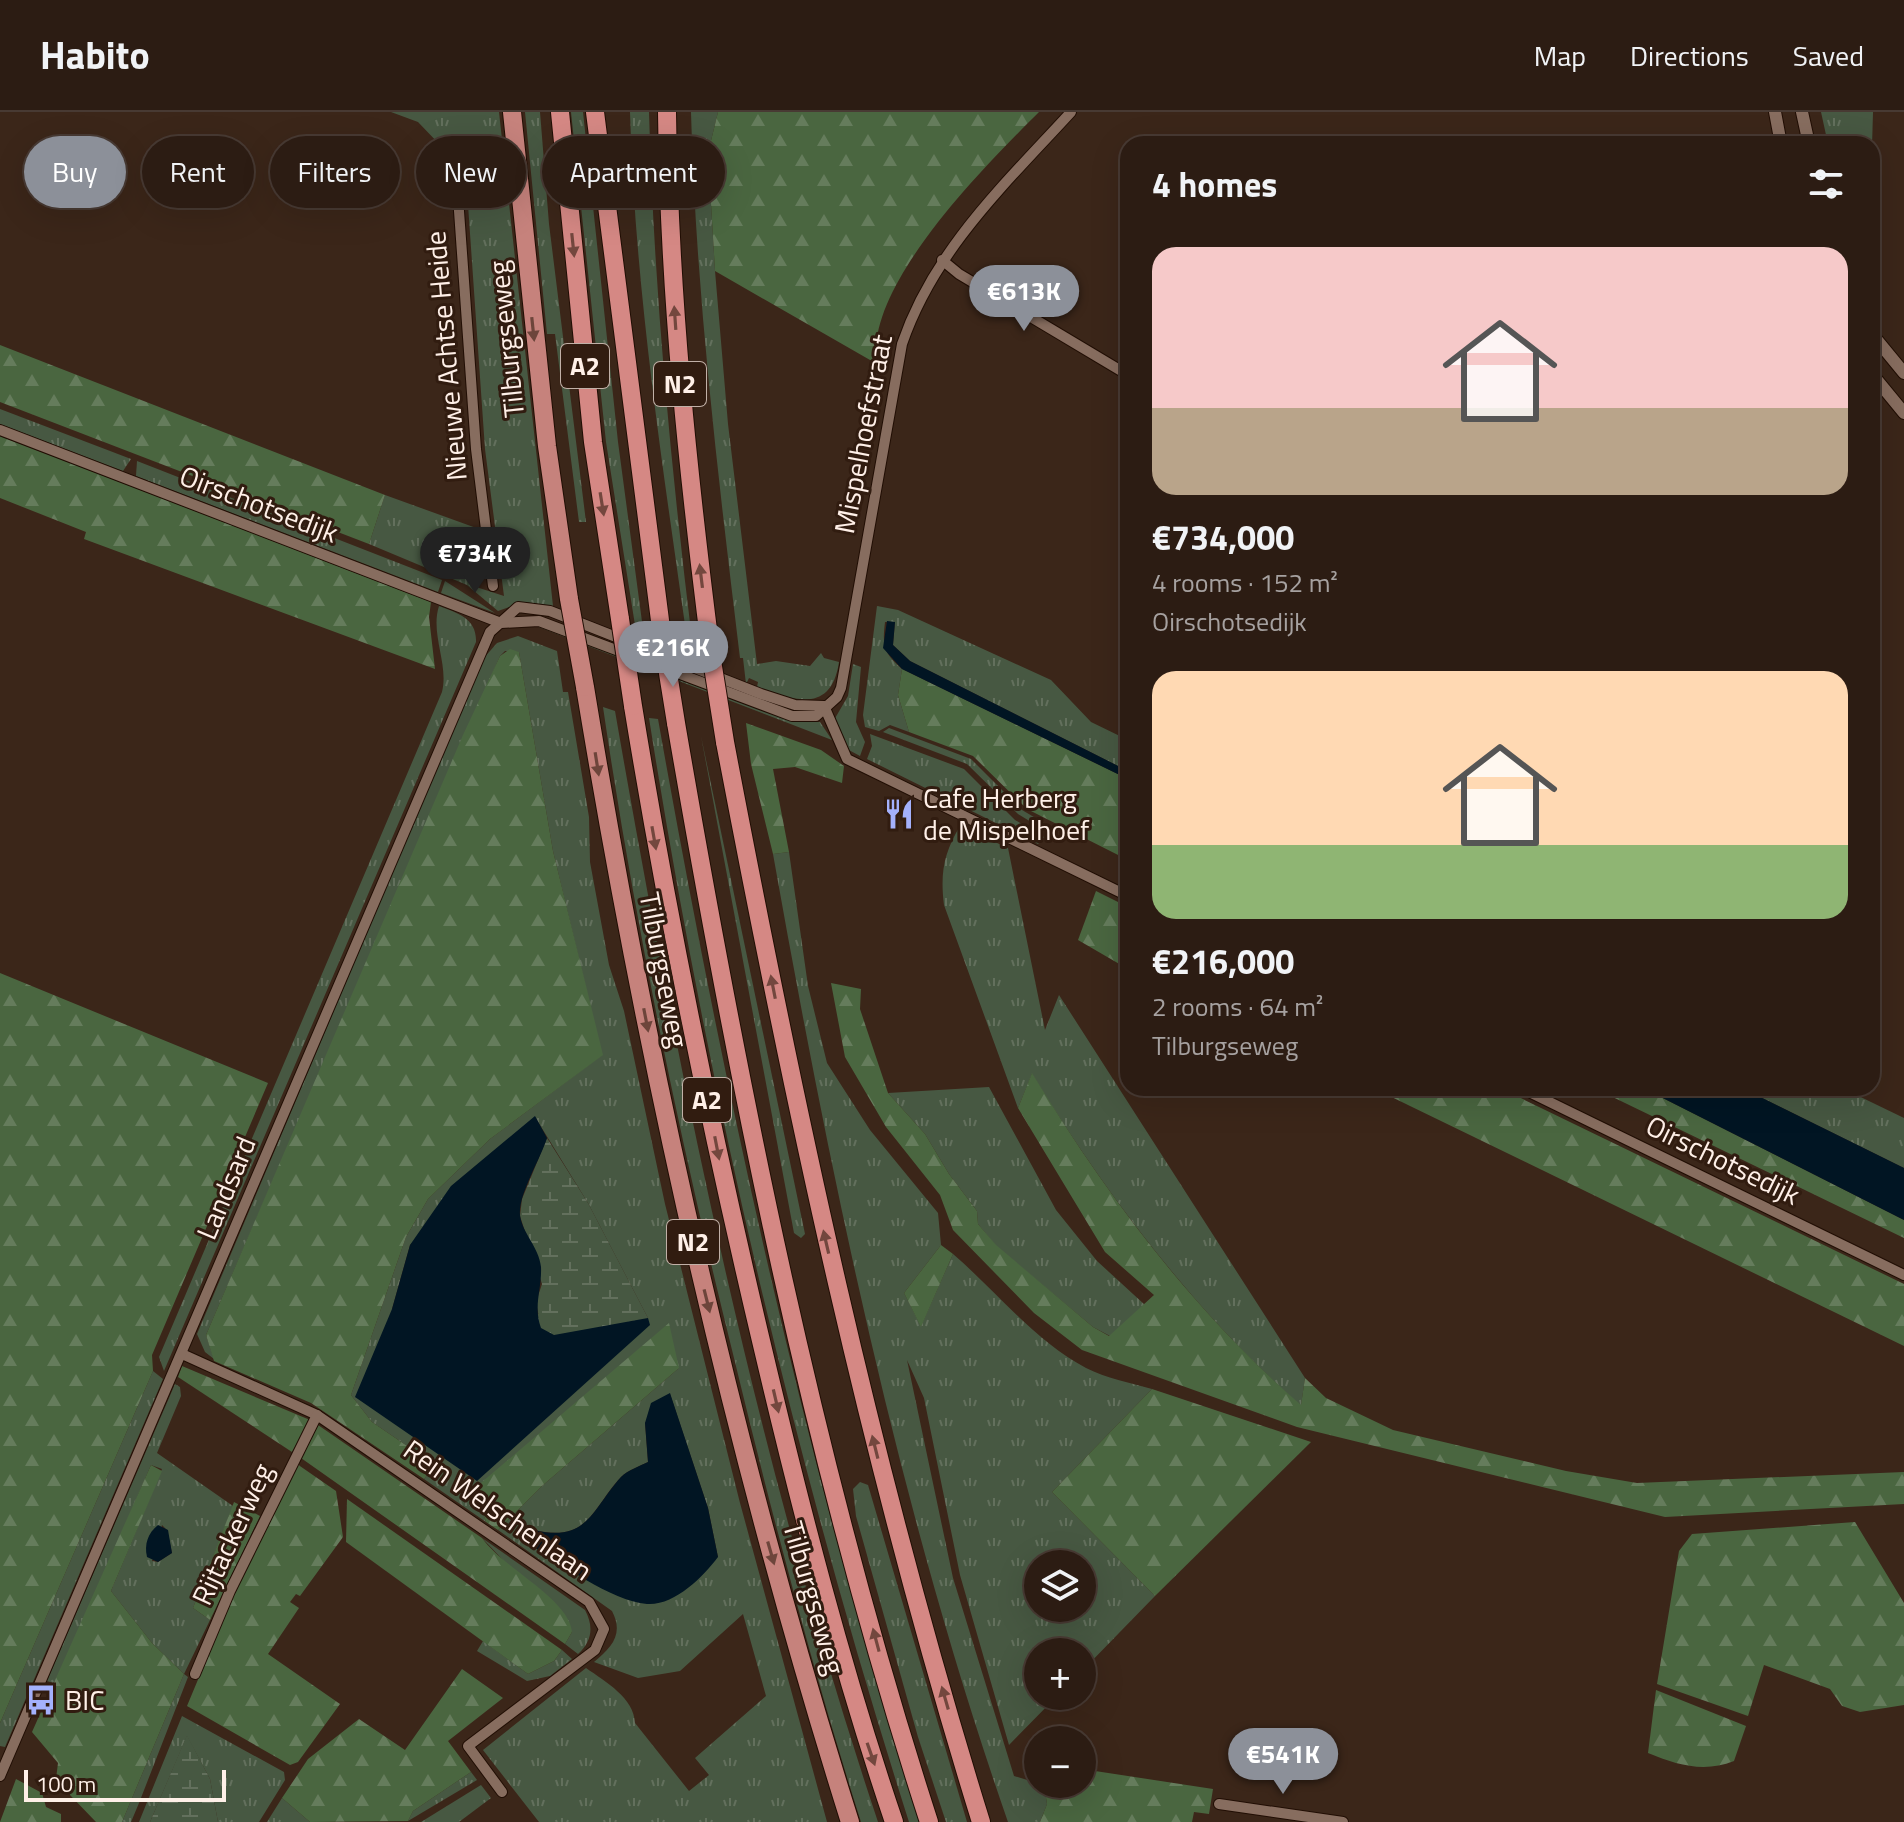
<!DOCTYPE html>
<html lang="en">
<head>
<meta charset="utf-8">
<style>
	:root { --surface:#2c1c13; --page:#382921; --text:#f1f3f6; --muted:#a6a1a0; --line:#483a33; --accent:#8c9099 }
	body { margin:0; font-family:"Titillium Web",sans-serif; background:var(--page); color:var(--text); height:100vh; display:flex; flex-direction:column; font-size:30px; white-space:nowrap }
	* { box-sizing:border-box; margin:0 }
	p { font-size:26px; color:var(--muted) }
	.icon { flex:none; width:44px; height:44px; fill:none; stroke:currentColor; stroke-width:2; stroke-linecap:round; stroke-linejoin:round }
	.map { position:relative; flex:1; overflow:hidden }
	.panel { position:absolute; left:1120px; top:24px; width:760px; height:960px; display:flex; flex-direction:column; background:var(--surface); border-radius:24px; box-shadow:0 8px 32px #0002,0 0 0 2px var(--line) }
	.panel>* { flex:none }
	.hud { position:absolute; left:24px; top:24px; width:760px; height:72px; display:flex; gap:16px }
	.buttons { position:absolute; left:1024px; top:1438px; display:grid; gap:16px }
	.buttons a { display:grid; place-items:center; width:72px; height:72px; border-radius:50%; background:var(--surface); box-shadow:0 8px 32px #0002,0 0 0 2px var(--line); font-size:40px }
	.scale { position:absolute; left:24px; bottom:20px; width:202px; box-sizing:border-box; padding-left:8px; border:4px solid #fff0e8; border-top:0; font-size:22px; line-height:28px; white-space:nowrap; color:#fff0e8; -webkit-text-stroke:6px #311c10; paint-order:stroke }
	.price { position:absolute; translate:-50% -68px; padding:0 18px; border-radius:28px; background:var(--accent); color:#fff; font-size:26px; line-height:52px; filter:drop-shadow(0 2px 4px #0008) }
	.price::after { content:''; position:absolute; left:50%; top:48px; width:24px; height:18px; margin-left:-12px; background:inherit; clip-path:polygon(0 0,100% 0,50% 100%) }
	.price.current { background:#222; color:#fff }
	ul { padding:0; list-style:none }
	li { display:grid; align-content:center; gap:16px; height:424px; padding:0 32px }
	li span { display:grid; place-items:center; height:248px; border-radius:24px; color:#555 }
	li>.icon { margin-inline-start:auto }
	span .icon { width:144px; height:144px; fill:#fffc; stroke-width:1 }
	li b { font-size:34px }
	h2 { display:flex; justify-content:space-between; align-items:center; height:96px; padding:0 32px; font-size:34px }
	.chip { padding:0 28px; border-radius:36px; background:var(--surface); box-shadow:0 8px 32px #0002,0 0 0 2px var(--line); font-size:28px; line-height:72px }
	.chip.current { background:var(--accent); color:#fff }
	header { display:flex; align-items:center; gap:48px; box-sizing:border-box; height:112px; padding:0 40px; background:var(--surface); border-bottom:2px solid var(--line) }
	header strong { font-size:38px }
	nav { display:flex; gap:44px; margin-inline-start:auto; font-size:28px }
	.map>svg:first-child { display:block }
	.grass { fill:url(#grass-tufts); fill-rule:evenodd }
	.forest { fill:url(#forest-firs) }
	.wetland { fill:url(#wetland-marsh) }
	.water { fill:#011523 }
	.lines { fill:none; stroke-linecap:round; stroke-linejoin:round }
	.minor-casing { stroke:#210e04; stroke-width:12 }
	.tertiary-casing { stroke:#210e04; stroke-width:14 }
	.trunk-casing { stroke:#210e04; stroke-width:20 }
	.motorway-casing { stroke:#210e04; stroke-width:20 }
	.minor { stroke:#876d5f; stroke-width:10 }
	.tertiary { stroke:#876d5f; stroke-width:12 }
	.trunk { stroke:#c6827c; stroke-width:18 }
	.motorway { stroke:#d58884; stroke-width:18 }
	.trunk-bridge-casing { stroke:#210e04; stroke-width:20; stroke-linecap:butt }
	.motorway-bridge-casing { stroke:#210e04; stroke-width:20; stroke-linecap:butt }
	.trunk-bridge { stroke:#c6827c; stroke-width:18 }
	.motorway-bridge { stroke:#d58884; stroke-width:18 }
	.oneway { fill:#73473e }
	.oneway2 { fill:#6d453b }
	.labels { text-anchor:middle; stroke-width:6; stroke-linejoin:round; paint-order:stroke }
	.shield { fill:#311c10; stroke:#c1b0a7; stroke-width:2 }
	.shield-label { font-size:26px; font-weight:bold; fill:#fff0e8 }
	.street-label { font-size:28px; fill:#fff0e8; stroke:#311c10 }
	.poi-label { font-size:28px; fill:#fff0e8; stroke:#311c10; text-anchor:start }
</style>
</head>
<body>
<header>
<strong>Habito</strong>
<nav><a>Map</a><a>Directions</a><a>Saved</a></nav>
</header>
<div class="map">
<svg width="1904" height="1710" viewBox="0 0 1904 1710">
	<defs>
		<pattern id="grass-tufts" width="24" height="20" patternUnits="userSpaceOnUse" patternTransform="scale(2)"><rect width="24" height="20" fill="#475842"/><path d="M3 7l-1-3M5 7V3M7 7l1-3M15 17l-1-3M17 17v-4M19 17l1-3" fill="none" stroke="#63705d"/></pattern>
		<pattern id="forest-firs" width="22" height="20" patternUnits="userSpaceOnUse" patternTransform="scale(2)"><rect width="22" height="20" fill="#4a6640"/><path d="M5 1l3.5 6h-7zM16 11l3.5 6h-7z" fill="#657c5c"/></pattern>
		<pattern id="wetland-marsh" width="20" height="14" patternUnits="userSpaceOnUse" patternTransform="scale(2)"><rect width="20" height="14" fill="#475842"/><path d="M1 5h8M5 5V1M11 12h8M15 12V8" fill="none" stroke="#63705d"/></pattern>
	</defs>
	<rect width="100%" height="100%" fill="#3b2619"/>
	<g class="grass">
		<path d="M288 0H499L553 494 524 490 498 499 467 473 369 432 385 383 479 417 483 458 473 474 504 484 485 337 464 35H442L418 10 391 0Z"/>
		<path d="M525 0H540L549 112 586 410H579L555 222H547Z"/>
		<path d="M571 0H583L618 330 643 517 635 513 606 330Z"/>
		<path d="M630 0H649C654 180 671 357 693 536L688 534C663 356 635 179 630 0Z"/>
		<path d="M691 0H718L708 41 715 159 728 312 757 552 776 549 810 554 821 541 824 546 839 550C831 603 793 588 757 575L758 570 749 566 746 572 743 546H740C718 364 696 183 691 0Z"/>
		<path d="M1821 0H1873L1872 34 1828 32Z"/>
		<path d="M0 297 131 347 123 359 0 312Z"/>
		<path d="M137 349 442 468 438 480 136 364Z"/>
		<path d="M445 469 495 501 441 481Z"/>
		<path d="M439 494C457 501 477 506 476 530L164 1259 159 1245 442 580C449 552 430 522 439 494Z"/>
		<path d="M877 494 898 498 1051 568 1091 610 1128 628V659L910 549 893 533 895 510H885C882 535 884 541 902 557L898 583 909 620 890 613 879 619 865 615 863 603Z"/>
		<path d="M536 514 552 516 794 609 820 610 832 628Z"/>
		<path d="M518 524 557 539 563 580H568L589 705 590 750 609 853 624 899 665 1092 740 1391 827 1710H539L483 1638 586 1556C606 1570 634 1586 635 1611L689 1679 709 1663 695 1646 766 1584 743 1502 680 1559 638 1566 594 1550C612 1535 624 1522 612 1499L498 1418 542 1374 679 1256 476 1377 486 1410 424 1367 435 1353 372 1310 351 1283 406 1125 428 1087 490 1027 602 943 553 739 519 540 505 539 500 544 206 1223 214 1247 205 1240 197 1222 483 547 497 531ZM535 1005 588 1091 648 1206 392 1197 410 1133ZM670 1282 708 1396 718 1445 529 1432 534 1418C589 1431 592 1396 621 1365 628 1358 640 1354 648 1350L645 1311Z"/>
		<path d="M853 552 861 555 856 610 865 630 860 644 847 637 834 608 848 584Z"/>
		<path d="M603 595 615 599C680 974 757 1348 878 1710H861C812 1556 771 1399 733 1242 680 1029 635 813 603 595Z"/>
		<path d="M649 606 658 607C724 979 804 1350 920 1710H909C794 1350 708 979 649 606Z"/>
		<path d="M889 616 971 647 1022 698 1049 714 1046 719 1018 702 967 652 883 620Z"/>
		<path d="M870 622 964 657 1015 708 1044 725 1038 732 867 647 872 634Z"/>
		<path d="M701 624 805 1122 801 1126 794 1121Z"/>
		<path d="M960 714 1008 736 1045 918 1059 883 1305 1266 1301 1294C1194 1199 1107 1084 1032 962L1018 996 944 793C940 760 944 741 960 714Z"/>
		<path d="M789 740 808 874 827 951 870 1018 938 1101 941 1133 904 1181 921 1214 953 1142C997 1180 1035 1229 1086 1256 1106 1266 1130 1271 1152 1277L1052 1380 1155 1484 1082 1559V1540H1038V1584H1057L1009 1633 960 1463 924 1286 907 1248 953 1466 1014 1664 1044 1673 1047 1692 1040 1710H1008C899 1397 831 1068 773 742ZM1038 1452H1082V1496H1038Z"/>
		<path d="M989 975 1056 1098 1097 1149 1145 1193 1110 1224 1093 1215 996 1134 978 1112 977 1099 949 1062 925 1022 888 981Z"/>
		<path d="M1742 976H1842L1904 1006V1056Z"/>
		<path d="M153 1259 163 1267 5 1635 0 1634V1611Z"/>
		<path d="M175 1272 180 1275 181 1284 157 1341 233 1394 193 1496 210 1508 184 1562 188 1565 139 1691 131 1710H122L184 1562 152 1531 111 1479 162 1357 151 1353 60 1564 53 1571 47 1569ZM162 1413 167 1418 172 1441 158 1450 152 1449Z"/>
		<path d="M860 1370 868 1373 967 1710H946L918 1625 856 1404 853 1377Z"/>
		<path d="M482 1426 585 1498C594 1515 592 1529 578 1542L565 1532 572 1520Z"/>
		<path d="M483 1529 528 1562 554 1549 562 1538 572 1547 550 1564 527 1569 477 1539Z"/>
		<path d="M182 1604 284 1660 285 1668 259 1710H218L210 1667 187 1624 150 1710H139Z"/>
		<path d="M471 1660 477 1668 408 1709 413 1699Z"/>
		<path d="M481 1673 491 1686 459 1710H421Z"/>
		<path d="M282 1686 310 1710H267Z"/>
	</g>
	<g class="forest">
		<path d="M718 0H1039C986 53 863 175 877 252L715 159 708 41Z"/>
		<path d="M0 233 385 383 369 432 0 290Z"/>
		<path d="M0 324 431 490 429 505 435 557 84 427 86 420 0 386Z"/>
		<path d="M510 537 519 540 553 739 603 943 490 1027 428 1087 406 1125 351 1283 372 1310 435 1353 424 1367 311 1291 214 1249 206 1223 463 623 500 544Z"/>
		<path d="M902 557 1128 667V748L1027 697 973 644 909 620 898 583Z"/>
		<path d="M746 611 821 638 844 654 842 671 795 655 773 657 789 740 773 742 751 652Z"/>
		<path d="M1096 779 1128 795V857L1078 828Z"/>
		<path d="M0 861 268 971 152 1243 153 1259 0 1611Z"/>
		<path d="M831 871 861 877 860 897 888 981 925 1022 949 1062 977 1099 978 1112 996 1133 1093 1215 1109 1224 1154 1183 1105 1140 1018 996 1032 961C1106 1083 1193 1199 1301 1293L1305 1266 1326 1286 1393 1318 1566 1359 1637 1371 1904 1360V1392L1665 1405 1297 1315 1082 1238 1034 1201 953 1118 940 1083 886 1015 845 945Z"/>
		<path d="M1373 976H1500L1904 1172V1234Z"/>
		<path d="M1594 976H1643L1904 1108V1126Z"/>
		<path d="M941 1133 953 1142 921 1215 904 1181Z"/>
		<path d="M669 1211 679 1256 542 1374 498 1418 486 1410 475 1376Z"/>
		<path d="M182 1254 310 1308 292 1340 178 1265Z"/>
		<path d="M1152 1277 1311 1330 1155 1484 1052 1380Z"/>
		<path d="M318 1313 482 1426C503 1456 569 1487 572 1520L565 1532 301 1346Z"/>
		<path d="M297 1352 336 1379 343 1425 300 1484 296 1482 290 1490 299 1496 268 1542 340 1592 298 1650 290 1653 187 1594 232 1486Z"/>
		<path d="M151 1353 162 1359 111 1479 152 1531 184 1562 122 1710H96L70 1683V1670L56 1667 58 1651 32 1620Z"/>
		<path d="M347 1387 562 1538 554 1549 528 1562 346 1430Z"/>
		<path d="M234 1390 260 1404 210 1508 193 1496Z"/>
		<path d="M1855 1410 1904 1491V1593L1860 1600 1842 1594 1830 1577 1764 1553 1748 1604 1657 1572 1679 1439 1692 1422Z"/>
		<path d="M462 1557 503 1586 448 1629 471 1660 413 1699 408 1709 310 1710 282 1686 308 1647 359 1607 405 1638Z"/>
		<path d="M1656 1578 1746 1614 1734 1649C1704 1661 1677 1653 1648 1641Z"/>
		<path d="M1082 1657 1213 1677 1209 1702 1194 1700 1192 1710H1040L1047 1692 1044 1673 1082 1672Z"/>
		<path d="M16 1667 42 1681 46 1695 61 1702V1710H0Z"/>
	</g>
	<g class="wetland">
		<path d="M547 1026 588 1091 648 1206 566 1222 554 1223 541 1216 536 1190 542 1172 520 1104 522 1087Z"/>
		<path d="M187 1623 210 1667 218 1710H150Z"/>
	</g>
	<g class="water">
		<path d="M887 509 895 510 893 533 910 549 1128 659V667L902 557 883 536Z"/>
		<path d="M1643 976H1742L1904 1056V1108Z"/>
		<path d="M535 1004 547 1026C541 1046 518 1083 520 1103 522 1121 539 1135 541 1155 542 1177 533 1194 541 1216L554 1223 648 1206 650 1213 477 1369 355 1285 392 1197 410 1133 451 1074Z"/>
		<path d="M670 1281 708 1396 718 1445C703 1465 674 1494 647 1492 611 1489 560 1451 529 1432L534 1418C588 1431 592 1397 621 1365 628 1358 640 1354 648 1350L645 1311 651 1291Z"/>
		<path d="M158 1413 168 1418 172 1441 158 1450 147 1445C144 1432 148 1421 158 1413Z"/>
	</g>
	<g class="lines">
		<g class="minor-casing">
			<g id="minor">
				<path d="M456 57 476 337 493 474"/>
				<path d="M942 148 959 162 1128 263"/>
				<path d="M0 318 501 511 539 509 792 604H816L837 585 841 576 902 232C934 138 1005 72 1071 0"/>
				<path d="M824 594 847 647 1128 784"/>
				<path d="M1521 976 1904 1163"/>
				<path d="M182 1242 317 1303 589 1490 604 1517 595 1538 468 1634 502 1680"/>
				<path d="M195 1562 230 1479 317 1303"/>
				<path d="M0 1664 490 520 518 495 550 499 761 582 795 593 824 594"/>
				<path d="M1219 1692 1343 1710"/>
			</g>
		</g>
		<g class="tertiary-casing">
			<g id="tertiary">
				<path d="M1775 0 1781 32"/>
				<path d="M1802 0 1809 32"/>
				<path d="M1872 222 1904 261"/>
				<path d="M1872 262 1904 301"/>
			</g>
		</g>
		<g class="trunk-casing">
			<g id="trunk">
				<path d="M512 0 547 334 569 487"/>
				<path d="M585 575C648 959 733 1339 850 1710"/>
			</g>
		</g>
		<g class="motorway-casing">
			<g id="motorway">
				<path d="M560 0 593 330 620 507"/>
				<path d="M595 0 662 524"/>
				<path d="M667 0C669 182 688 361 711 542"/>
				<path d="M633 594C668 809 712 1022 762 1233 800 1394 841 1554 894 1710"/>
				<path d="M676 611C739 978 814 1356 929 1710"/>
				<path d="M725 630C794 994 871 1356 981 1710"/>
			</g>
		</g>
		<use href="#minor" class="minor"/>
		<use href="#tertiary" class="tertiary"/>
		<use href="#trunk" class="trunk"/>
		<use href="#motorway" class="motorway"/>
		<g class="trunk-bridge-casing">
			<path id="trunk-bridge" d="M569 487 585 575"/>
		</g>
		<g class="motorway-bridge-casing">
			<g id="motorway-bridge">
				<path d="M620 507 633 594"/>
				<path d="M662 524 676 611"/>
				<path d="M711 542 725 630"/>
			</g>
		</g>
		<use href="#trunk-bridge" class="trunk-bridge"/>
		<use href="#motorway-bridge" class="motorway-bridge"/>
	</g>
	<defs><path id="oneway-solid" d="M-6-.8H1V-3.2L6.5 0L1 3.2V.8H-6Z" transform="scale(2)"/></defs>
	<g class="oneway">
		<use href="#oneway-solid" transform="translate(573 133) rotate(84)"/>
		<use href="#oneway-solid" transform="translate(675 206) rotate(-94)"/>
		<use href="#oneway-solid" transform="translate(602 392) rotate(81)"/>
		<use href="#oneway-solid" transform="translate(701 464) rotate(-97)"/>
		<use href="#oneway-solid" transform="translate(654 726) rotate(80)"/>
		<use href="#oneway-solid" transform="translate(773 875) rotate(-101)"/>
		<use href="#oneway-solid" transform="translate(717 1036) rotate(79)"/>
		<use href="#oneway-solid" transform="translate(826 1130) rotate(-103)"/>
		<use href="#oneway-solid" transform="translate(776 1289) rotate(77)"/>
		<use href="#oneway-solid" transform="translate(875 1335) rotate(-104)"/>
		<use href="#oneway-solid" transform="translate(876 1528) rotate(-105)"/>
		<use href="#oneway-solid" transform="translate(945 1586) rotate(-106)"/>
		<use href="#oneway-solid" transform="translate(871 1642) rotate(71)"/>
	</g>
	<g class="oneway2">
		<use href="#oneway-solid" transform="translate(533 217) rotate(84)"/>
		<use href="#oneway-solid" transform="translate(597 652) rotate(81)"/>
		<use href="#oneway-solid" transform="translate(646 908) rotate(79)"/>
		<use href="#oneway-solid" transform="translate(707 1189) rotate(76)"/>
		<use href="#oneway-solid" transform="translate(771 1441) rotate(74)"/>
	</g>
	<defs>
		<g id="restaurant-bare" transform="scale(2.4)"><path d="M-5-6h1v4h1v-4h1v4h1v-4h1v5L-1.5 .5V6h-2V.5L-5-1ZM5-6V6H3V1.5H1.5Q1.5-4 5-6Z" fill="#a4b1fc" stroke="#311c10" stroke-width="2.5" paint-order="stroke"/></g>
		<g id="bus-bare" transform="scale(2.4)"><path d="M-5-6H5V4H4V6H2V4H-2V6H-4V4H-5ZM-3.5-4V0h7V-4ZM-3.5 1.2v1.5H-2V1.2ZM2 1.2v1.5H3.5V1.2Z" fill="#a4b1fc" stroke="#311c10" stroke-width="2.5" paint-order="stroke"/></g>
	</defs>
	<g fill-rule="evenodd">
		<use href="#restaurant-bare" x="899" y="702"/>
		<use href="#bus-bare" x="41" y="1588"/>
	</g>
	<g class="labels">
		<g class="shield">
			<rect x="561" y="232" width="48" height="44" rx="6"/>
			<rect x="654" y="250" width="52" height="44" rx="6"/>
			<rect x="683" y="966" width="48" height="44" rx="6"/>
			<rect x="667" y="1108" width="52" height="44" rx="6"/>
		</g>
		<g class="shield-label">
			<text x="585" y="263">A2</text>
			<text x="680" y="281">N2</text>
			<text x="707" y="997">A2</text>
			<text x="693" y="1139">N2</text>
		</g>
		<g class="street-label">
			<text transform="translate(506 227) rotate(-96)" y="10">Tilburgseweg</text>
			<text transform="translate(446 244) rotate(-95)" y="10">Nieuwe Achtse Heide</text>
			<text transform="translate(863 322) rotate(-79)" y="10">Mispelhoefstraat</text>
			<text transform="translate(259 392) rotate(21)" y="10">Oirschotsedijk</text>
			<text transform="translate(664 858) rotate(79)" y="10">Tilburgseweg</text>
			<text transform="translate(1723 1048) rotate(26)" y="10">Oirschotsedijk</text>
			<text transform="translate(226 1076) rotate(-67)" y="10">Landsard</text>
			<text transform="translate(498 1398) rotate(35)" y="10">Rein Welschenlaan</text>
			<text transform="translate(232 1422) rotate(-65)" y="10">Rijtackerweg</text>
			<text transform="translate(814 1486) rotate(74)" y="10">Tilburgseweg</text>
		</g>
		<g class="poi-label">
			<text x="923" y="696">Cafe Herberg<tspan x="923" dy="32">de Mispelhoef</tspan></text>
			<text x="65" y="1598">BIC</text>
		</g>
	</g>
</svg>
<div class="buttons">
<a><svg class="icon" aria-label="layers" viewBox="0 0 24 24"><path d="M12 4l9 5-9 5-9-5zM3 14l9 5 9-5"/></svg></a>
<a>+</a>
<a>−</a>
</div>
<div class="scale">100 m</div>
<b class="price" style="left:1024px;top:221px">€613K</b>
<b class="price current" style="left:475px;top:483px">€734K</b>
<b class="price" style="left:673px;top:577px">€216K</b>
<b class="price" style="left:1283px;top:1684px">€541K</b>
<div class="hud">
<a class="chip current">Buy</a>
<a class="chip">Rent</a>
<a class="chip">Filters</a>
<a class="chip">New</a>
<a class="chip">Apartment</a>
</div>
<section class="panel">
<h2>4 homes<svg class="icon" aria-label="filters" viewBox="0 0 24 24"><path d="M4 7h16M4 17h16"/><circle cx="9" cy="7" r="2"/><circle cx="15" cy="17" r="2"/></svg></h2>
<ul>
<li><span style="background:linear-gradient(#f6c9c9 65%,#b9a48a 0)"><svg class="icon" aria-label="home" viewBox="0 0 24 24"><path d="M3 11l9-7 9 7M6 9v11h12V9"/></svg></span><div><b>€734,000</b><p>4 rooms · 152 m²</p><p>Oirschotsedijk</p></div></li>
<li><span style="background:linear-gradient(#ffd9b3 70%,#8fb573 0)"><svg class="icon" aria-label="home" viewBox="0 0 24 24"><path d="M3 11l9-7 9 7M6 9v11h12V9"/></svg></span><div><b>€216,000</b><p>2 rooms · 64 m²</p><p>Tilburgseweg</p></div></li>
</ul>
</section>
</div>
</body>
</html>
